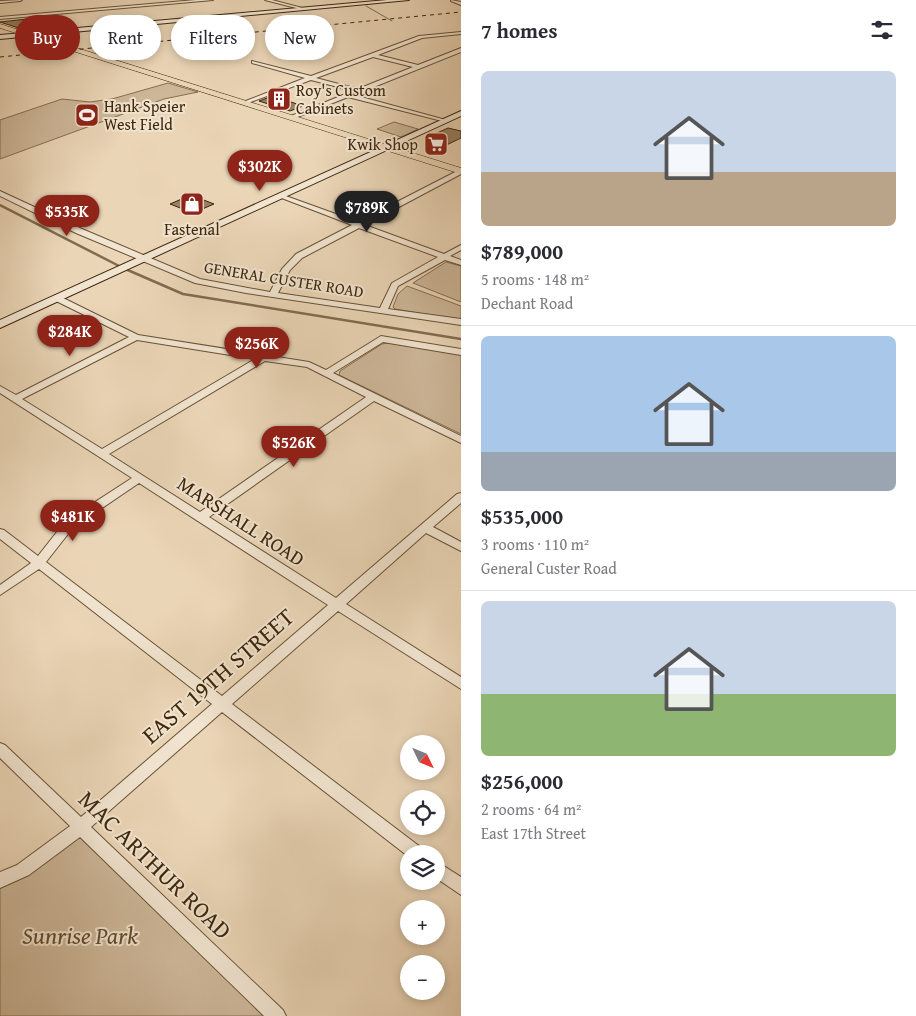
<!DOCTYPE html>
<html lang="en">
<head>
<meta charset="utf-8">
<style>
	:root { --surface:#fff; --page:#f2f2f3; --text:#2b2b33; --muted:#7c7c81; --line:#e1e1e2; --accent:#8f2418 }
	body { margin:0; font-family:"Gentium Book Plus",serif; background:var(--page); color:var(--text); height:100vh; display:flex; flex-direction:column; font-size:19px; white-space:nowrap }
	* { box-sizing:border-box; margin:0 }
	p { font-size:16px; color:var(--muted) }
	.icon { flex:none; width:28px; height:28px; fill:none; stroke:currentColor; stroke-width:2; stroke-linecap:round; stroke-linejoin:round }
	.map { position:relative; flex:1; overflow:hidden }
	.details { display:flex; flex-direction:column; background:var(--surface); width:455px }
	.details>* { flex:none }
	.hud { position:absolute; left:15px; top:15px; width:370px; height:45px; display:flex; gap:10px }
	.needle { width:32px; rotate:133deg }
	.fabs { position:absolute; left:400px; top:735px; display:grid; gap:10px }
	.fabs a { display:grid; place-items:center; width:45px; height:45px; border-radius:50%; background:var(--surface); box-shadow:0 2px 8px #0003; font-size:25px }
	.price { position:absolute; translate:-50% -42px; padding:0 11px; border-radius:18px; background:var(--accent); color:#fff; font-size:16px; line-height:32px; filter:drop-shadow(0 1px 2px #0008) }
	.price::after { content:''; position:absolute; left:50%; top:30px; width:15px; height:11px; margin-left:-8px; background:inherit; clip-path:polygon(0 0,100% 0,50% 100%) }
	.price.on { background:#222; color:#fff }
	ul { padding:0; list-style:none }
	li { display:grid; align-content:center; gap:10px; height:265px; padding:0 20px }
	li+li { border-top:1px solid var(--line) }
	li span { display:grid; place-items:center; height:155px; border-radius:8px; color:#555 }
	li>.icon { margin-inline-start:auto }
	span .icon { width:90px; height:90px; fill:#fffc; stroke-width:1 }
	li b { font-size:21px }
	h2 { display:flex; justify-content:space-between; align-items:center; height:60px; padding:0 20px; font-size:21px }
	.tag { padding:0 18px; border-radius:22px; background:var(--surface); box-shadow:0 2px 8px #0003; font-size:18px; line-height:45px }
	.tag.on { background:var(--accent); color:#fff }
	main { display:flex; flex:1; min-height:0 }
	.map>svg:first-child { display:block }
	.green { fill:#cdb799; stroke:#856e52 }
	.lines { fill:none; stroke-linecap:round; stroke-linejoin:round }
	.stream-far1 { stroke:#816c4f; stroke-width:1 }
	.stream { stroke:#816c4f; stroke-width:2.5 }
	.building { fill:#978164; stroke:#3d260b }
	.street-casing { stroke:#685236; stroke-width:2 }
	.secondary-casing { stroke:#3d260b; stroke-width:2 }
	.primary-casing { stroke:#3d260b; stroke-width:1 }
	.street { fill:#f1e4d0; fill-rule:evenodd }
	.secondary { fill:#f1e4d0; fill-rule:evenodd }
	.primary { fill:#ead5b6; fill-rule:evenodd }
	.rail { stroke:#3d260b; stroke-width:1; stroke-dasharray:4 4; stroke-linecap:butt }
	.labels { text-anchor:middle; stroke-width:4; stroke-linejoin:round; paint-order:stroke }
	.far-poi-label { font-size:16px; fill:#3d260b; stroke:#f1e4d0; text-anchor:start }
	.far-street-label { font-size:16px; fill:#3d260b; stroke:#f1e4d0 }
	.street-label { font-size:20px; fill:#3d260b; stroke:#f1e4d0 }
	.near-street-label { font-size:24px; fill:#3d260b; stroke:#f1e4d0 }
	.near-park-label { font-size:24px; font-style:italic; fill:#614a2e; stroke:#f1e4d0 }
</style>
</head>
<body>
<main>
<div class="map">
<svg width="461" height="1016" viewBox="0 0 461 1016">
	<rect width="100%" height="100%" fill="#ead5b6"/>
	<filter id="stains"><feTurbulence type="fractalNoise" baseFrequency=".004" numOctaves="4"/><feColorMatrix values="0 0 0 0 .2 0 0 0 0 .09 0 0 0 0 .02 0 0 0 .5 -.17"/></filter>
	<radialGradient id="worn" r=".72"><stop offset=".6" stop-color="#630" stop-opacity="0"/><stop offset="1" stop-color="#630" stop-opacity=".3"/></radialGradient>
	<g class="green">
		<path d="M168 83 198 92 164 99 0 159V120L62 99 90 102 112 99Z"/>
		<path d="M394 122 418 129 401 137 377 129Z"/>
		<path d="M446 262 461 266V302L413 283Z"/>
		<path d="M407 286 461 306V320L395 309 393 307 398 294Z"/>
		<path d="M388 343 461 354V434L339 375 340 371 382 344Z"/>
		<path d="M81 826 277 1016H0V880Z"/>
	</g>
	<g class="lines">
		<path class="stream-far1" d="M366 6 392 21"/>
		<path class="stream" d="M0 205 123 268 183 294 461 339"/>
	</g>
	<g class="building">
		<path d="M36 18 44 29 28 31 0 22Z"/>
		<path d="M137 28 143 34 115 37 109 30Z"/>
		<path d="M275 95 290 100 288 101 303 106 290 111 259 101Z"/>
		<path d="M448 128 461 131V138L434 151 426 138Z"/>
		<path d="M191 195 214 204 193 213 170 204Z"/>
	</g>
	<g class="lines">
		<g class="street-casing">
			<g id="street">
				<path d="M22 0 20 1 0 3V1Z"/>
				<path d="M196 0H213L0 19V17Z"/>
				<path d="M265 0H272L306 9 304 10Z"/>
				<path d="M451 0 461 2V5L451 1Z"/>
				<path d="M461 32V34L422 38 378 55 418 65 461 48V52L354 95 446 120V122L348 97 295 118H291V116L353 91 311 80 248 103 243 102 305 78 252 63V61L311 76 419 36ZM373 57 413 67 358 89 316 78Z"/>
				<path d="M461 169V174L365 225 444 254 461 245V250L450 256 461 260V265L445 260 398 286 388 309 461 319V325L246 293 195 283 76 233 0 196V191L2 192 82 229 200 279 270 292 282 269 296 254 352 225 279 197V195H283L358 222ZM359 228 438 257 392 283 380 308 278 293 290 270 302 258Z"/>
				<path d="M57 295 138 335 309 362 326 370 381 336 461 349V355L383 342 333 373 461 436V443L374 401 209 517 336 598 457 494 461 493V503L433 527 461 542V551L426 533 346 604 461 677V689L338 611 232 704 423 849 425 854H409V857L222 712 91 827 283 1010 286 1016H264L80 837 29 875 0 888V872L17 865 70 826 0 758V743L5 745 81 817 212 704 39 569 0 595V585L31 563 0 539V529L4 530 38 556 60 528 75 515 132 478 0 393V386L16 395 129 337 54 300V296ZM137 340 255 359 102 449 22 399ZM265 361 307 367 366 397 200 512 109 454ZM139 483 328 605 222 696 46 562 68 534 83 521Z"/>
				<path d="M436 861 461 877V895L436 878Z"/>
			</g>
		</g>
		<g class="secondary-casing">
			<g id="secondary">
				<path d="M387 0H409L0 39V35Z"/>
				<path d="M461 111V116L0 328V320Z"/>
			</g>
		</g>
		<g class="primary-casing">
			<path id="primary" d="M0 24 461 168V174L0 28Z"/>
		</g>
		<use href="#street" class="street"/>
		<use href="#secondary" class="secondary"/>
		<use href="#primary" class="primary"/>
		<path class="rail" d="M0 57 461 12"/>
	</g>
	<defs>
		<g id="building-square" transform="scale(1.25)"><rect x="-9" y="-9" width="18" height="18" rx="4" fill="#8f2418" stroke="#f1e4d0"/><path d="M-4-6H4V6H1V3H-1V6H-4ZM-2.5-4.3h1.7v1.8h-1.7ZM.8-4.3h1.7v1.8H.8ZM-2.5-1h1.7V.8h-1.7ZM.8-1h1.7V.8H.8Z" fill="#fff"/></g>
		<g id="stadium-square" transform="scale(1.25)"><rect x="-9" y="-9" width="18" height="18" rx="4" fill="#8f2418" stroke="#f1e4d0"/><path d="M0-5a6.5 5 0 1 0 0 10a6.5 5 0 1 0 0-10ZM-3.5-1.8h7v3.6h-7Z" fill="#fff"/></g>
		<g id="supermarket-square" transform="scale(1.25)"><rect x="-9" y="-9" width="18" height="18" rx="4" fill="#8f2418" stroke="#f1e4d0"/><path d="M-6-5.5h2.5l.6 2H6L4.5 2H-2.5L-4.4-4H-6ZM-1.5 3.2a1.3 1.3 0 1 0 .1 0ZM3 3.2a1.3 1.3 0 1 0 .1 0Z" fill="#fff"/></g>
		<g id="shop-square" transform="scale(1.25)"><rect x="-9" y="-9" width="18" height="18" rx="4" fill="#8f2418" stroke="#f1e4d0"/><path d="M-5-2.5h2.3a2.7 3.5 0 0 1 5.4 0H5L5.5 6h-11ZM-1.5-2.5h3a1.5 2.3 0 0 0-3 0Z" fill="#fff"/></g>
	</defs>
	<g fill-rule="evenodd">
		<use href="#building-square" x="279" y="99"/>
		<use href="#stadium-square" x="87" y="115"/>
		<use href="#supermarket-square" x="436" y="144"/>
		<use href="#shop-square" x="192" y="204"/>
	</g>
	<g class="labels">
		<g class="far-poi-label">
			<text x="296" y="96">Roy's Custom<tspan x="296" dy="18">Cabinets</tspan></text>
			<text x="104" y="112">Hank Speier<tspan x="104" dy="18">West Field</tspan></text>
			<text x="418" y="150" text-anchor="end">Kwik Shop</text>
			<text x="192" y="235" text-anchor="middle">Fastenal</text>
		</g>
		<g class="far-street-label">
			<text transform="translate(284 279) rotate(9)" y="6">GENERAL CUSTER ROAD</text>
		</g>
		<g class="street-label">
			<text transform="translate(241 521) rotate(33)" y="7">MARSHALL ROAD</text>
		</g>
		<g class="near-street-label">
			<text transform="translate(218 676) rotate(-41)" y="8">EAST 19TH STREET</text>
			<text transform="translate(155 865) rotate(44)" y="8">MAC ARTHUR ROAD</text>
		</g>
		<g class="near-park-label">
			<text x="80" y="944">Sunrise Park</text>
		</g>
	</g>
	<rect width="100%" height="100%" filter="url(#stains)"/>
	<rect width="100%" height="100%" fill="url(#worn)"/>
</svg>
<div class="fabs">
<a><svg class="needle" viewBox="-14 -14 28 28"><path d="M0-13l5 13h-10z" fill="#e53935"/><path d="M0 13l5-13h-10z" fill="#7c7c81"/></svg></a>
<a><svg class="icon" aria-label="locate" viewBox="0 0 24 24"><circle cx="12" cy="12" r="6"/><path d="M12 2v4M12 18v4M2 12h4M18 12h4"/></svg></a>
<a><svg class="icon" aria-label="layers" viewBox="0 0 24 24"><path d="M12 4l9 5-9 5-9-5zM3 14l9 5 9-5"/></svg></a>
<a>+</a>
<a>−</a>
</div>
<b class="price" style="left:260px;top:192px">$302K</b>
<b class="price on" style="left:367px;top:233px">$789K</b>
<b class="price" style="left:67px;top:237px">$535K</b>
<b class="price" style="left:70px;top:357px">$284K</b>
<b class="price" style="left:257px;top:369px">$256K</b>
<b class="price" style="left:294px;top:468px">$526K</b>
<b class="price" style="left:73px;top:542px">$481K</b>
<div class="hud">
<a class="tag on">Buy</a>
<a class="tag">Rent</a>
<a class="tag">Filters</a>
<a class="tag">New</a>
</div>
</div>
<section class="details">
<h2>7 homes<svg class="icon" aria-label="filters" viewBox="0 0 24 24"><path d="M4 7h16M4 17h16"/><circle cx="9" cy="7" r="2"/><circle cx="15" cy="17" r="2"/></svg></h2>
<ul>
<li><span style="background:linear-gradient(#c9d6e8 65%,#b9a48a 0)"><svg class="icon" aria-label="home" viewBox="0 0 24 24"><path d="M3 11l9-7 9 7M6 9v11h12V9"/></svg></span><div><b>$789,000</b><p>5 rooms · 148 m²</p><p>Dechant Road</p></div></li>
<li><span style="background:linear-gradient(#a9c7e8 75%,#9aa5b1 0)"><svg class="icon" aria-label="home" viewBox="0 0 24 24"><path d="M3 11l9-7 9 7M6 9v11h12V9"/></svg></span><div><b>$535,000</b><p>3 rooms · 110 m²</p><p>General Custer Road</p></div></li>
<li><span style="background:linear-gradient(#c9d6e8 60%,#8fb573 0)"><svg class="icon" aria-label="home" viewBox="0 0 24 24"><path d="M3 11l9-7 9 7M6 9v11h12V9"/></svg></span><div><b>$256,000</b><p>2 rooms · 64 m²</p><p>East 17th Street</p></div></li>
</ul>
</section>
</main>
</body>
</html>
